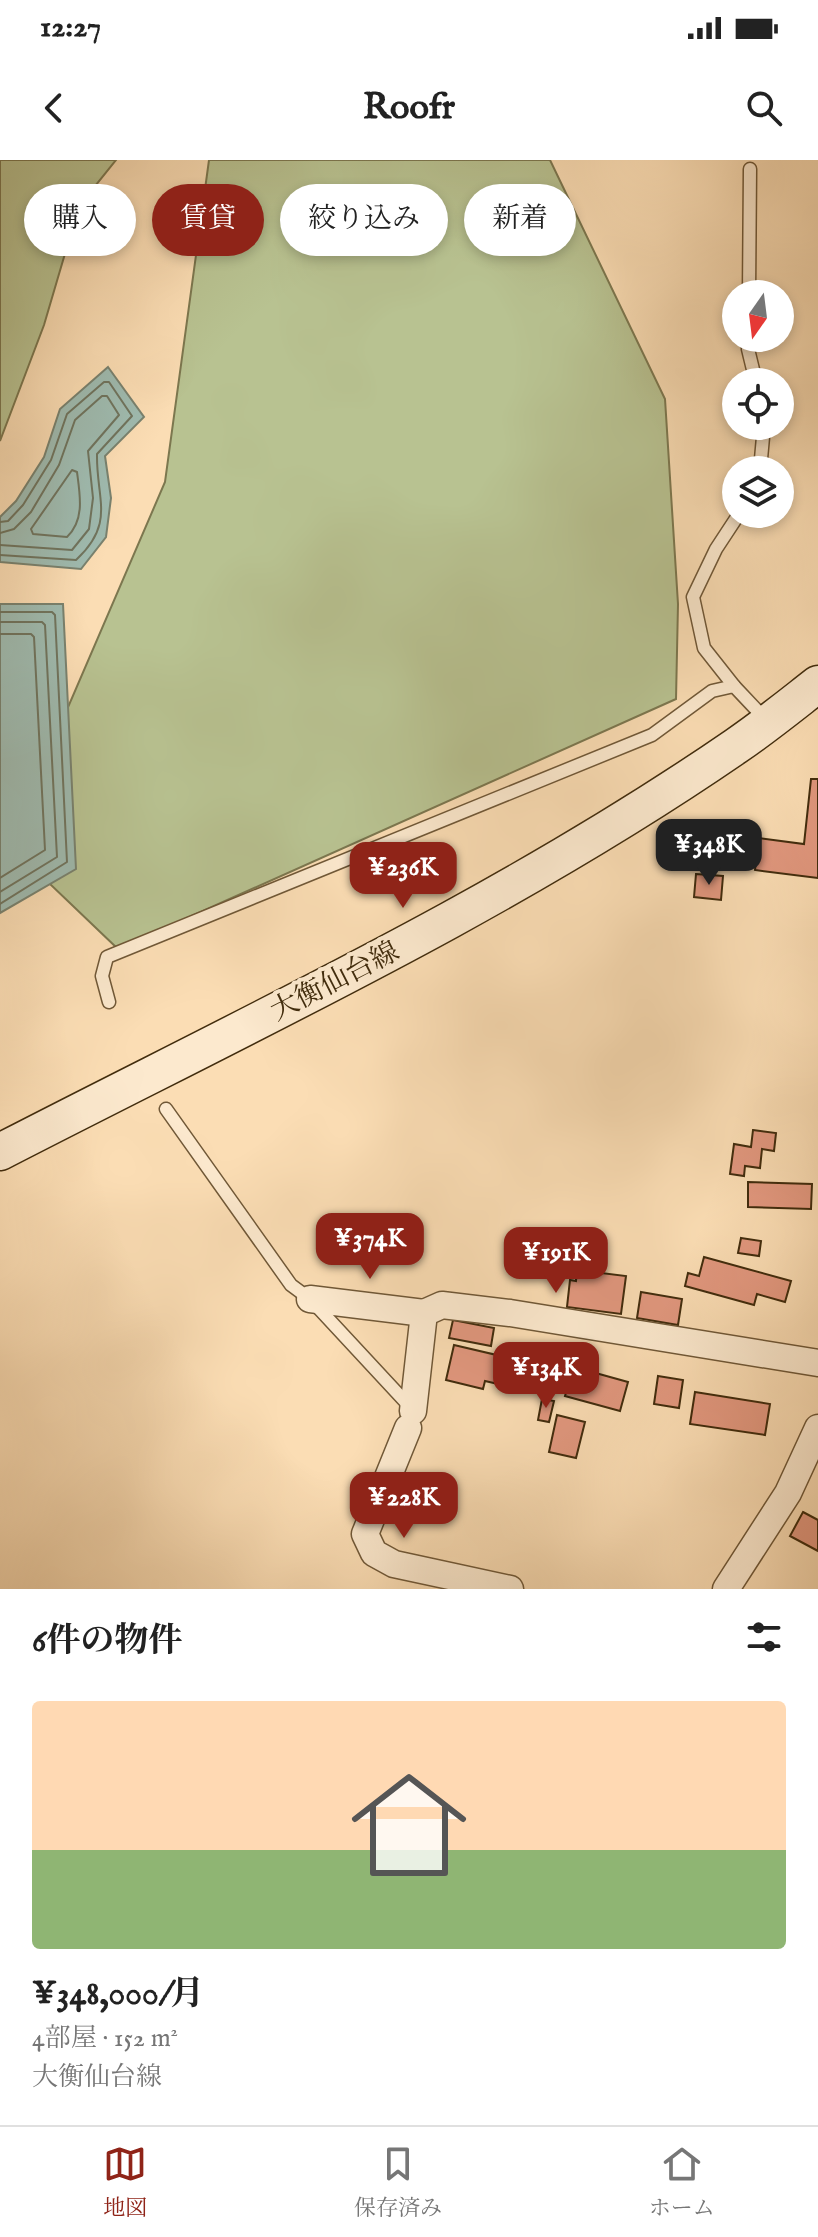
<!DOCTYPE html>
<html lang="ja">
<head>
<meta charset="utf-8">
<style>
	:root { --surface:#fff; --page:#f2f2f2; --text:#222; --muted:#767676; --line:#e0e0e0; --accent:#8f2418 }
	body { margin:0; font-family:"IM FELL English","Noto Serif JP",serif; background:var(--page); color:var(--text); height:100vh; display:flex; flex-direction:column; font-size:30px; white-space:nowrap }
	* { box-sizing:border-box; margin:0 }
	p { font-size:26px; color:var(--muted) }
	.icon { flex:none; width:44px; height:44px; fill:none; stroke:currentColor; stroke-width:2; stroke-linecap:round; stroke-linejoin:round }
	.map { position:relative; height:1429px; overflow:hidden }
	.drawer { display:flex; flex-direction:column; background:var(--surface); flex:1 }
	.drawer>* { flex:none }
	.hud { position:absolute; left:24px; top:24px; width:770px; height:72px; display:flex; gap:16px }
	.needle { width:52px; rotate:194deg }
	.buttons { position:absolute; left:722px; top:120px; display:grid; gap:16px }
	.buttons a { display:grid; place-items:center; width:72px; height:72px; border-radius:50%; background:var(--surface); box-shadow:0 4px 12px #0003; font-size:40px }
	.price { position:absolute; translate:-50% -68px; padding:0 18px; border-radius:16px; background:var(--accent); color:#fff; font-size:26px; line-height:52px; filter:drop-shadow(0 2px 4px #0008) }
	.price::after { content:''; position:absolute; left:50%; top:48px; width:24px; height:18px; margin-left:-12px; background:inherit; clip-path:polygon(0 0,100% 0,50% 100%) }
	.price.on { background:#222; color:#fff }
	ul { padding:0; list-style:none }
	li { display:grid; align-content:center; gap:16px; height:424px; padding:0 32px }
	li span { display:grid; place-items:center; height:248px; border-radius:8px; color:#555 }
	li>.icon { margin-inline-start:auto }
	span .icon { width:144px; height:144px; fill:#fffc; stroke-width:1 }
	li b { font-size:34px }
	h2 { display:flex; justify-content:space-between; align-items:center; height:96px; padding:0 32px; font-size:34px }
	.tag { padding:0 28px; border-radius:36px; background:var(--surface); box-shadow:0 4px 12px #0003; font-size:28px; line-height:72px }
	.tag.on { background:var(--accent); color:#fff }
	.status { display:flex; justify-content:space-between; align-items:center; height:56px; padding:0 40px; background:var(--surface); direction:ltr }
	.status svg { height:22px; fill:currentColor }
	header { display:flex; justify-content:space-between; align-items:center; height:104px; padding:0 32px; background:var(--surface); font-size:36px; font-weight:800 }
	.tabs { display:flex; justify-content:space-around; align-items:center; height:112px; border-top:2px solid var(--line); background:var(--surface); font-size:22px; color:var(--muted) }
	.tabs a { display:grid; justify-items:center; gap:4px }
	.tabs .on { color:var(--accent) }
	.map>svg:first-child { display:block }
	.green { fill:#b8c291; stroke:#7c774f; stroke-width:2 }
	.water { fill:#9fbbb0; stroke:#79826f; stroke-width:2 }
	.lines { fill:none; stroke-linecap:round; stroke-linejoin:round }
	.shore { stroke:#70745e; stroke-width:2 }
	.building { fill:#e2987f; stroke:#412c0d; stroke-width:2 }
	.service-casing { stroke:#705837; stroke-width:15 }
	.minor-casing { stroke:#705837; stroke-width:29 }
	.secondary-casing { stroke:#412c0d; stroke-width:39 }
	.service { stroke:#fce9ce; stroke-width:12 }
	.minor { stroke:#fce9ce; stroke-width:26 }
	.secondary { stroke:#fce9ce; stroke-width:36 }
	.labels { text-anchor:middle; stroke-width:8; stroke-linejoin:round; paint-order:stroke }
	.street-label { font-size:28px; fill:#412c0d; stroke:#fce9ce }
</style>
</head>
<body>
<div class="status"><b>12:27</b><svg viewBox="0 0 49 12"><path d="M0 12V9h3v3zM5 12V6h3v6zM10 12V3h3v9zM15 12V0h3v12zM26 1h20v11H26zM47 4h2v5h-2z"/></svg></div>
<header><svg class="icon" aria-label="back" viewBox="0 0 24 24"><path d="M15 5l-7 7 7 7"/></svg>Roofr<svg class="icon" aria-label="search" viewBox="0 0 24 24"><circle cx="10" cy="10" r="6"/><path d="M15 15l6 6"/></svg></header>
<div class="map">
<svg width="818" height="1429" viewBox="0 0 818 1429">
	<rect width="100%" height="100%" fill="#fbddb4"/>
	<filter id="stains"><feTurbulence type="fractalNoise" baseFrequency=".0025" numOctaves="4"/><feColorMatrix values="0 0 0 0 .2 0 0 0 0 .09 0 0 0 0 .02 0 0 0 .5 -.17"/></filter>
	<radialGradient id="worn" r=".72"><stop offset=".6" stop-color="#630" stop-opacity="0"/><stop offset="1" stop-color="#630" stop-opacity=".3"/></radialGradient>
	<g class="green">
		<path d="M0 0H116L79 46 44 165 0 281Z"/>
		<path d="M209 0H550L665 239 678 444 676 539 118 789 28 703 53 582 165 322Z"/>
	</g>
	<g class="water">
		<path d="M108 207 144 257 105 296 111 338 106 377 81 409 0 402V357L16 341 44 297 60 249Z"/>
		<path d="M0 444H63L76 709 0 753Z"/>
	</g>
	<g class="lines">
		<g class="shore">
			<path d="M72 310 77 312C80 335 85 360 67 377L33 374 31 369Z"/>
			<path d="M0 362 8 361 23 345 51 300 67 254 104 222H109L132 256 97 294C96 339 116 363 76 400L0 395"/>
			<path d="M0 373 14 369 31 352 59 305 75 260 102 236H107L119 255 88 291 93 338 89 369 72 390 0 385"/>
			<path d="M0 452H52L55 455 67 702 0 744"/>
			<path d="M0 462H42L45 465 57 697 0 732"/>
			<path d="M0 474H31L34 477 45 690 0 718"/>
		</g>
	</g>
	<g class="building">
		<path d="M811 619H818V718L755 710 759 678 804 684Z"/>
		<path d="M696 714 723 716 721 740 694 737Z"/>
		<path d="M753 970 776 973 774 991 762 989 760 1008 745 1006 744 1016 730 1014 734 984 751 987Z"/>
		<path d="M748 1022 812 1024 811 1049 748 1047Z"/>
		<path d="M741 1078 761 1081 759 1096 738 1093Z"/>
		<path d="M704 1097 791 1121 785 1142 757 1134 754 1145 685 1126 688 1113 699 1116Z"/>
		<path d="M577 1110 626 1116 621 1154 567 1147 570 1120 576 1121Z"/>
		<path d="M641 1132 682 1139 678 1165 637 1158Z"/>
		<path d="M453 1160 494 1168 491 1186 449 1178Z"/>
		<path d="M454 1185 535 1204 529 1231 485 1221 483 1229 446 1220Z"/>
		<path d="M574 1207 628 1222 620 1251 565 1236Z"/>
		<path d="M658 1216 683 1220 679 1248 654 1244Z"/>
		<path d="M695 1232 770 1244 765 1275 690 1264Z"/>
		<path d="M542 1239 554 1241 549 1262 538 1260Z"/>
		<path d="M557 1255 585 1262 576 1298 549 1292Z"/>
		<path d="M803 1352 818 1360V1391L790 1376Z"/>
	</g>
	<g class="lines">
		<g class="service-casing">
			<g id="service">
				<path d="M749 134 750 9"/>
				<path d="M748 178V189L756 222"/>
				<path d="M760 310 764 266"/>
				<path d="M734 526 704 488 693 437 716 389 739 354"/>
				<path d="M109 842 102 816 107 797 652 575 712 531 734 526 767 561"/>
				<path d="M166 949 291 1125 310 1139 413 1250"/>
			</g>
		</g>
		<g class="minor-casing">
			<g id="minor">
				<path d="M310 1139 424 1153"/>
				<path d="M413 1251 424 1153 442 1145 510 1153 818 1203"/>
				<path d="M408 1268 365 1374 374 1393 394 1404 510 1429"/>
				<path d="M726 1429 788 1333 818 1268"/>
			</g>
		</g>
		<g class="secondary-casing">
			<path id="secondary" d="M0 992C248 864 505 745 736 586 764 567 791 545 818 524"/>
		</g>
		<use href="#service" class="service"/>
		<use href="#minor" class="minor"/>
		<use href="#secondary" class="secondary"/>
	</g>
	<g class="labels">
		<g class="street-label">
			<text transform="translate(334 820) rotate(-27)" y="10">大衡仙台線</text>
		</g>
	</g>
	<rect width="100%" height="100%" filter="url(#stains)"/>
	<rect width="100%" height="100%" fill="url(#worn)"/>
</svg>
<div class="buttons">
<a><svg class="needle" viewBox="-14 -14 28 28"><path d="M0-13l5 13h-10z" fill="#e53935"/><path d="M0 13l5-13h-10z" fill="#767676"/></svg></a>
<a><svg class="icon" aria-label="locate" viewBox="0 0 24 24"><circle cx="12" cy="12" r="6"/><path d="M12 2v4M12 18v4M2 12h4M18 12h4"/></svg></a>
<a><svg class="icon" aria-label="layers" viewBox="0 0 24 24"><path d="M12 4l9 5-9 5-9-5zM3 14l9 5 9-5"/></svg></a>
</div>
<b class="price on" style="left:709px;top:727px">¥348K</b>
<b class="price" style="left:403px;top:750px">¥236K</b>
<b class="price" style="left:370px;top:1121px">¥374K</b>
<b class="price" style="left:556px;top:1135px">¥191K</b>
<b class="price" style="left:546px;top:1250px">¥134K</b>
<b class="price" style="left:404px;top:1380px">¥228K</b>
<div class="hud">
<a class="tag">購入</a>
<a class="tag on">賃貸</a>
<a class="tag">絞り込み</a>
<a class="tag">新着</a>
</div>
</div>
<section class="drawer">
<h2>6件の物件<svg class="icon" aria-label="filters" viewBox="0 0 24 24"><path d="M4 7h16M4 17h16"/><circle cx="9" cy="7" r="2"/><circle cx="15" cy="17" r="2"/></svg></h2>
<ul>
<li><span style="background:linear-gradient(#ffd9b3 60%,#8fb573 0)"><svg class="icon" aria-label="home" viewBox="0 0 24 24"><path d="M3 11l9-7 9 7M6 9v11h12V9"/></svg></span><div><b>¥348,000/月</b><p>4部屋 · 152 m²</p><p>大衡仙台線</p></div></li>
</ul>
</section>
<nav class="tabs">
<a class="on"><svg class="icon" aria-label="map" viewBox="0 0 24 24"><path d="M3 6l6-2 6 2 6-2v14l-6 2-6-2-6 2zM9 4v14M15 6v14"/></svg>地図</a>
<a><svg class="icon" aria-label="saved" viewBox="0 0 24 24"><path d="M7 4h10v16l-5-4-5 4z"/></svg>保存済み</a>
<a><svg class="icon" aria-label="home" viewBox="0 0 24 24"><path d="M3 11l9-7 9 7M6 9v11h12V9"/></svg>ホーム</a>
</nav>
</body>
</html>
